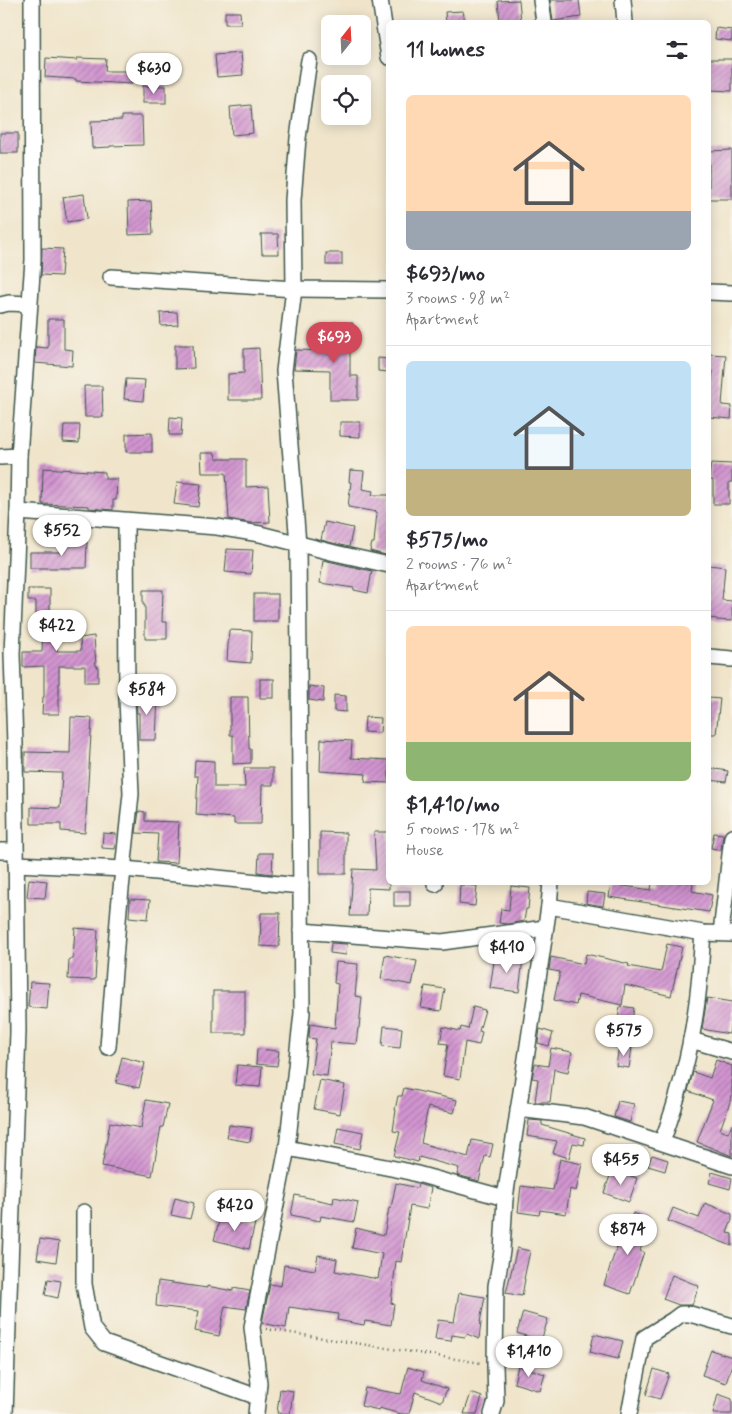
<!DOCTYPE html>
<html lang="en">
<head>
<meta charset="utf-8">
<style>
	:root { --surface:#fff; --page:#f2f2f3; --text:#2b2b33; --muted:#7c7c81; --line:#e1e1e2; --accent:#d1495b }
	body { margin:0; font-family:Mynerve,sans-serif; background:var(--page); color:var(--text); height:100vh; display:flex; flex-direction:column; font-size:19px; white-space:nowrap }
	* { box-sizing:border-box; margin:0 }
	p { font-size:16px; color:var(--muted) }
	.icon { flex:none; width:28px; height:28px; fill:none; stroke:currentColor; stroke-width:2; stroke-linecap:round; stroke-linejoin:round }
	.map { position:relative; flex:1; overflow:hidden }
	.side { position:absolute; left:386px; top:20px; width:325px; height:865px; display:flex; flex-direction:column; background:var(--surface); border-radius:8px; box-shadow:0 2px 12px #0003 }
	.side>* { flex:none }
	.needle { width:32px; rotate:18deg }
	.buttons { position:absolute; left:321px; top:15px; display:grid; gap:10px }
	.buttons a { display:grid; place-items:center; width:50px; height:50px; border-radius:8px; background:var(--surface); box-shadow:0 2px 12px #0003; font-size:25px }
	.price { position:absolute; translate:-50% -42px; padding:0 11px; border-radius:18px; background:#fff; color:#222; font-size:16px; line-height:32px; filter:drop-shadow(0 1px 2px #0008) }
	.price::after { content:''; position:absolute; left:50%; top:30px; width:15px; height:11px; margin-left:-8px; background:inherit; clip-path:polygon(0 0,100% 0,50% 100%) }
	.price.current { background:var(--accent); color:#fff }
	ul { padding:0; list-style:none }
	li { display:grid; align-content:center; gap:10px; height:265px; padding:0 20px }
	li+li { border-top:1px solid var(--line) }
	li span { display:grid; place-items:center; height:155px; border-radius:8px; color:#555 }
	li>.icon { margin-inline-start:auto }
	span .icon { width:90px; height:90px; fill:#fffc; stroke-width:1 }
	li b { font-size:21px }
	h2 { display:flex; justify-content:space-between; align-items:center; height:60px; padding:0 20px; font-size:21px }
	.map>svg:first-child { display:block }
	.building { fill:url(#building-hatch) }
	.lines { fill:none; stroke-linecap:round; stroke-linejoin:round }
	.street-casing { stroke:#3e564b; stroke-width:18 }
	.path { stroke:#3e564b; stroke-width:2.5; stroke-dasharray:1 4; stroke-linecap:butt }
	.street { stroke:#fff; stroke-width:15 }
</style>
</head>
<body>
<div class="map">
<svg width="732" height="1414" viewBox="0 0 732 1414">
	<defs>
		<pattern id="building-hatch" width="6" height="6" patternUnits="userSpaceOnUse" patternTransform="scale(1.25)"><rect width="6" height="6" fill="#d294d0"/><path d="M-1 1l2-2M0 6l6-6M5 7l2-2" fill="none" stroke="#aa7aaa"/></pattern>
	</defs>
	<rect width="100%" height="100%" fill="#f7f3e8"/>
	<filter id="ink" filterUnits="userSpaceOnUse"><feTurbulence type="fractalNoise" baseFrequency=".02" numOctaves="2"/><feDisplacementMap in="SourceGraphic" scale="10" xChannelSelector="R" yChannelSelector="G"/><feConvolveMatrix kernelMatrix="1 2 1 2 8 2 1 2 1" color-interpolation-filters="sRGB"/></filter>
	<filter id="wash" filterUnits="userSpaceOnUse"><feTurbulence type="fractalNoise" baseFrequency=".0096" numOctaves="4" result="noise"/><feDisplacementMap in="SourceGraphic" scale="20" xChannelSelector="R" yChannelSelector="G"/><feGaussianBlur stdDeviation="1.12" result="paint"/><feColorMatrix in="noise" values="0 0 0 0 0 0 0 0 0 0 0 0 0 0 0 0 0 1.4 0 .05"/><feComposite in="paint" operator="in"/></filter>
	<g filter="url(#wash)">
		<rect width="100%" height="100%" fill="#f0e5cb"/>
		<g id="blocks">
			<g class="building">
				<path d="M519 0 521 22H500L498 1Z"/>
				<path d="M550 0H579L581 17 553 21Z"/>
				<path d="M463 11 465 22H446L445 12Z"/>
				<path d="M225 12H240L241 24H225Z"/>
				<path d="M716 28 732 30V41L715 39Z"/>
				<path d="M241 53 243 75 217 77 215 55Z"/>
				<path d="M46 58 77 60V58L106 59 105 71H132V84L76 81V79L45 77Z"/>
				<path d="M709 59H732V91L709 90Z"/>
				<rect x="143" y="86" width="23" height="17"/>
				<path d="M251 105 253 133 232 135 230 107Z"/>
				<path d="M122 116H142L143 145 110 146V147L92 148 91 121 122 120Z"/>
				<rect x="0" y="133" width="18" height="20"/>
				<path d="M732 150V199H709V151Z"/>
				<path d="M84 194 87 219 67 222 63 197Z"/>
				<path d="M151 201 153 234 129 235 128 202Z"/>
				<path d="M261 234H278L279 254H262Z"/>
				<path d="M42 248 63 249 61 276 41 275Z"/>
				<rect x="326" y="253" width="16" height="12"/>
				<path d="M177 312 178 325 161 326 160 313Z"/>
				<path d="M48 319H64V349L73 350 72 366 35 363 36 347 48 348Z"/>
				<path d="M334 322 353 323V339H350V376H358V400H330V370L294 369 296 350 333 351Z"/>
				<path d="M175 345H193L194 368 175 369Z"/>
				<path d="M259 348 261 400H228V374L244 373V349Z"/>
				<path d="M709 354 726 355 722 405 732 406 731 419 709 417V403L713 371H709Z"/>
				<path d="M378 358 389 359V372L378 371Z"/>
				<path d="M126 379 145 380 143 401 124 399Z"/>
				<path d="M84 386H102L103 417H85Z"/>
				<path d="M170 417 182 418 181 435H169Z"/>
				<path d="M340 422H360V437L340 436Z"/>
				<path d="M64 425H80L79 443 63 442Z"/>
				<path d="M152 433V452H126V434Z"/>
				<path d="M201 453H215L216 459H246V487L268 486 270 522 250 523 229 519 226 473H202Z"/>
				<path d="M711 463 732 464V482H729V504H713V480H709Z"/>
				<path d="M43 468 105 472V479H117L116 500H113V510L89 508V506L42 504Z"/>
				<path d="M350 470 364 471 362 489 373 491 372 495H389V544L386 555 370 551 372 543H374L377 512 348 507 351 482H349Z"/>
				<path d="M177 482 201 484 198 507 174 504Z"/>
				<path d="M325 522 353 528 349 547 321 540Z"/>
				<path d="M65 541 87 542 86 568H30V552H64Z"/>
				<path d="M227 549 253 550 251 574 225 572Z"/>
				<path d="M323 560 372 571 368 593 354 590V588L320 583Z"/>
				<path d="M709 565 725 567 722 600 732 601V621L717 620V619L709 618Z"/>
				<path d="M28 589H50V613H66L65 628H57V651H81L80 638 94 636 96 666H98V682H85V666H59V714H42L43 697H44V666L23 667V652H42L43 628H36V601H28Z"/>
				<path d="M143 590H163L162 622H167V639H145V605H143Z"/>
				<rect x="254" y="594" width="24" height="27"/>
				<path d="M229 630 252 631 251 663 227 661Z"/>
				<rect x="260" y="679" width="14" height="19"/>
				<path d="M309 686 324 688 323 702 309 700Z"/>
				<path d="M136 694 158 695 156 740H139V713H137Z"/>
				<path d="M334 695 346 696V712L334 711Z"/>
				<path d="M230 697H248L249 749H251V763L233 764V735H230Z"/>
				<path d="M709 698 720 699 716 734H709Z"/>
				<path d="M71 717 92 718 85 833 61 831V824H31V807L60 808 62 773 25 772V752L70 753Z"/>
				<path d="M365 717 381 718 380 733 364 732Z"/>
				<path d="M321 739 352 741 351 758 389 760V783L365 782 366 774 320 771Z"/>
				<path d="M195 760 214 761V787H245L244 768H273V785H262L261 824H234V818L196 815 198 776H194Z"/>
				<path d="M709 768 728 771 726 782 709 780Z"/>
				<path d="M139 811 145 812V821L179 822 177 863 156 862 158 834 136 833Z"/>
				<path d="M320 832 346 833V874H320Z"/>
				<path d="M374 832H389V889L368 888 367 916H350L353 869 376 870Z"/>
				<path d="M103 833 116 834 115 849 102 848Z"/>
				<path d="M714 833 723 834 721 850 711 848Z"/>
				<path d="M259 853H273L272 874 258 872Z"/>
				<path d="M29 879 47 881 45 898 27 897Z"/>
				<path d="M652 882H693L692 891 712 895 709 912 609 897 611 884 651 890Z"/>
				<path d="M460 885 477 886 475 906 459 904Z"/>
				<path d="M511 886 530 888 528 909H526L524 921 507 924 499 923 501 909 509 910Z"/>
				<rect x="394" y="891" width="16" height="15"/>
				<path d="M587 892 605 894 603 906 586 903Z"/>
				<path d="M130 899 150 900 148 919 129 917Z"/>
				<path d="M261 913H280L279 947 260 946Z"/>
				<path d="M75 928 98 930 95 980 68 979 69 959H73Z"/>
				<path d="M331 943 347 944 346 955 330 953Z"/>
				<path d="M667 944 682 947 671 996 625 985 622 1005 578 995 576 1005 554 1000 560 972 549 970 551 957 584 964 586 954 629 964 628 966 661 972Z"/>
				<path d="M385 955 417 961 412 985 381 979Z"/>
				<path d="M495 955 523 959 519 992 490 988Z"/>
				<path d="M336 962 358 964 355 996 362 997 359 1028H358L356 1044 331 1042 327 1076 311 1074 316 1039 309 1038 310 1024 335 1028 338 984 334 983Z"/>
				<path d="M30 982 49 983 47 1009 28 1007Z"/>
				<path d="M425 986 445 989 441 1011 421 1008Z"/>
				<rect x="213" y="991" width="32" height="42"/>
				<path d="M707 998 732 1002V1016L729 1034 702 1029Z"/>
				<path d="M620 1006 634 1008 632 1022 618 1020Z"/>
				<path d="M473 1007 485 1010 479 1031 482 1032 479 1045 465 1042 460 1079 443 1076 448 1044 440 1043 443 1027 460 1031 461 1027 468 1029Z"/>
				<path d="M384 1026 402 1028 400 1048 382 1046Z"/>
				<path d="M540 1029 553 1033 549 1046 538 1043Z"/>
				<path d="M619 1046 632 1048 629 1068 616 1066Z"/>
				<path d="M551 1048 572 1052 568 1072 554 1069 550 1102H535L538 1079 532 1078 535 1064 548 1066Z"/>
				<path d="M257 1049 279 1051 277 1066 256 1064Z"/>
				<path d="M122 1057 145 1063 139 1088 116 1083Z"/>
				<path d="M716 1060 732 1066V1096L720 1130 728 1133 732 1124V1156L697 1142 713 1100 688 1091 693 1072 710 1078Z"/>
				<path d="M237 1065 262 1067 260 1087 235 1085Z"/>
				<path d="M320 1080 345 1085 340 1114 314 1109Z"/>
				<path d="M404 1088 457 1100 454 1113 428 1107 421 1143 468 1157 472 1140 493 1144 490 1157 485 1156 479 1181 457 1175 459 1168 419 1157 418 1162 394 1156 400 1132 393 1131 396 1110H395L398 1096H402Z"/>
				<path d="M146 1100 168 1104 163 1127H161L152 1176 102 1166 110 1122 141 1128Z"/>
				<path d="M618 1101 634 1104 630 1122 614 1117Z"/>
				<path d="M529 1120 542 1121V1125L585 1138 584 1145 573 1143 569 1158 553 1153 557 1141 527 1136Z"/>
				<path d="M229 1125 252 1128 250 1142 227 1138Z"/>
				<path d="M338 1127 363 1132 360 1149 335 1144Z"/>
				<path d="M652 1155 668 1160 665 1171 648 1166Z"/>
				<path d="M560 1159 582 1164 576 1191 570 1189 566 1214 540 1210 539 1215 518 1212 521 1186 553 1190Z"/>
				<path d="M612 1170 637 1178 629 1202 604 1193Z"/>
				<path d="M712 1172 732 1178 730 1189 709 1183Z"/>
				<path d="M396 1183 417 1188 418 1184 431 1188 427 1209 410 1206 401 1262 396 1261 391 1303 394 1304 391 1325 365 1321 364 1325 337 1320 338 1314 289 1307 286 1328 262 1323 270 1284 281 1286 284 1265 315 1270 318 1255 337 1259 335 1271 378 1279 382 1254 352 1248 356 1228 384 1235 389 1208H391Z"/>
				<path d="M295 1195 333 1203 334 1197 358 1202 354 1222 321 1216 320 1221 291 1215Z"/>
				<path d="M175 1198 194 1203 190 1219 171 1215Z"/>
				<path d="M705 1203 732 1214V1220L727 1233 732 1234V1246L668 1221 673 1208 699 1218Z"/>
				<path d="M633 1213 650 1219 640 1251 644 1252 630 1294 604 1285 618 1243 622 1245Z"/>
				<path d="M221 1214 255 1223 249 1249 214 1240Z"/>
				<path d="M40 1239 59 1242 56 1262 37 1259Z"/>
				<path d="M517 1248 530 1251 524 1279H525L522 1296 506 1293Z"/>
				<path d="M672 1275 699 1286 692 1305H679L663 1299Z"/>
				<path d="M48 1279 61 1281 58 1298 45 1295Z"/>
				<path d="M158 1281 207 1288V1286L233 1291V1288L250 1291 246 1309 225 1306 219 1336 195 1331 199 1311 156 1306Z"/>
				<path d="M459 1293 485 1297 480 1322H481L479 1339 467 1334 465 1337 452 1335 451 1341 435 1339 438 1320 454 1322Z"/>
				<path d="M523 1312 548 1319 541 1341 517 1333Z"/>
				<path d="M594 1334 623 1341 618 1359 590 1352Z"/>
				<path d="M711 1350 732 1357V1364L726 1383 702 1375Z"/>
				<path d="M518 1366 545 1374 540 1391 514 1383Z"/>
				<path d="M408 1367 424 1372 422 1380 447 1389 442 1402 415 1392 409 1414H401L379 1408V1410L361 1406 365 1388 401 1394Z"/>
				<path d="M654 1369 669 1374 660 1399 646 1395Z"/>
				<path d="M280 1389 293 1391 290 1414 277 1413Z"/>
				<path d="M471 1393 482 1397 477 1414H464Z"/>
				<path d="M718 1394 732 1399V1414H713Z"/>
			</g>
		</g>
	</g>
	<g filter="url(#ink)">
		<use href="#blocks" fill-opacity="0" stroke="#3e564b" stroke-width="1"/>
		<g class="lines">
			<g class="street-casing">
				<g id="street">
					<path d="M380 0 389 57"/>
					<path d="M541 0 544 22"/>
					<path d="M623 0 625 22"/>
					<path d="M111 277 294 289 389 290"/>
					<path d="M709 292 732 293"/>
					<path d="M0 305 9 303 29 304"/>
					<path d="M0 457 19 456"/>
					<path d="M18 512 217 527 260 534 335 553 389 565"/>
					<path d="M709 657 732 659"/>
					<path d="M0 851H16"/>
					<path d="M16 864 124 869 301 886"/>
					<path d="M435 884V882"/>
					<path d="M549 906 703 933 732 934"/>
					<path d="M301 931 442 942 545 928"/>
					<path d="M721 933 732 837"/>
					<path d="M691 1040 732 1052"/>
					<path d="M108 1047 119 908 131 794 127 698 126 521"/>
					<path d="M518 1109 584 1117 732 1166"/>
					<path d="M662 1142C678 1099 690 1054 696 1009 700 984 701 958 703 933"/>
					<path d="M287 1148 406 1171 505 1198"/>
					<path d="M84 1212V1284L92 1328 104 1343 258 1397"/>
					<path d="M5 1414 18 1031 15 744 12 654 18 512 19 456 33 260 32 0"/>
					<path d="M256 1414 259 1383 252 1327 287 1148 302 1013 298 544 284 371 294 289 293 200 298 138 309 60"/>
					<path d="M492 1414 496 1401 495 1365 496 1286 502 1251 505 1198 549 906 551 882"/>
					<path d="M629 1414 644 1338 673 1320 681 1314H690L732 1326"/>
				</g>
			</g>
			<path class="path" d="M266 1329 481 1363"/>
			<use href="#street" class="street"/>
		</g>
	</g>
</svg>
<div class="buttons">
<a><svg class="needle" viewBox="-14 -14 28 28"><path d="M0-13l5 13h-10z" fill="#e53935"/><path d="M0 13l5-13h-10z" fill="#7c7c81"/></svg></a>
<a><svg class="icon" aria-label="locate" viewBox="0 0 24 24"><circle cx="12" cy="12" r="6"/><path d="M12 2v4M12 18v4M2 12h4M18 12h4"/></svg></a>
</div>
<b class="price" style="left:154px;top:95px">$630</b>
<b class="price current" style="left:334px;top:364px">$693</b>
<b class="price" style="left:62px;top:557px">$552</b>
<b class="price" style="left:57px;top:652px">$422</b>
<b class="price" style="left:147px;top:716px">$584</b>
<b class="price" style="left:507px;top:974px">$410</b>
<b class="price" style="left:624px;top:1057px">$575</b>
<b class="price" style="left:621px;top:1186px">$455</b>
<b class="price" style="left:235px;top:1232px">$420</b>
<b class="price" style="left:628px;top:1256px">$874</b>
<b class="price" style="left:529px;top:1378px">$1,410</b>
<section class="side">
<h2>11 homes<svg class="icon" aria-label="filters" viewBox="0 0 24 24"><path d="M4 7h16M4 17h16"/><circle cx="9" cy="7" r="2"/><circle cx="15" cy="17" r="2"/></svg></h2>
<ul>
<li><span style="background:linear-gradient(#ffd9b3 75%,#9aa5b1 0)"><svg class="icon" aria-label="home" viewBox="0 0 24 24"><path d="M3 11l9-7 9 7M6 9v11h12V9"/></svg></span><div><b>$693/mo</b><p>3 rooms · 98 m²</p><p>Apartment</p></div></li>
<li><span style="background:linear-gradient(#bfe0f5 70%,#c2b280 0)"><svg class="icon" aria-label="home" viewBox="0 0 24 24"><path d="M3 11l9-7 9 7M6 9v11h12V9"/></svg></span><div><b>$575/mo</b><p>2 rooms · 76 m²</p><p>Apartment</p></div></li>
<li><span style="background:linear-gradient(#ffd9b3 75%,#8fb573 0)"><svg class="icon" aria-label="home" viewBox="0 0 24 24"><path d="M3 11l9-7 9 7M6 9v11h12V9"/></svg></span><div><b>$1,410/mo</b><p>5 rooms · 178 m²</p><p>House</p></div></li>
</ul>
</section>
</div>
</body>
</html>
